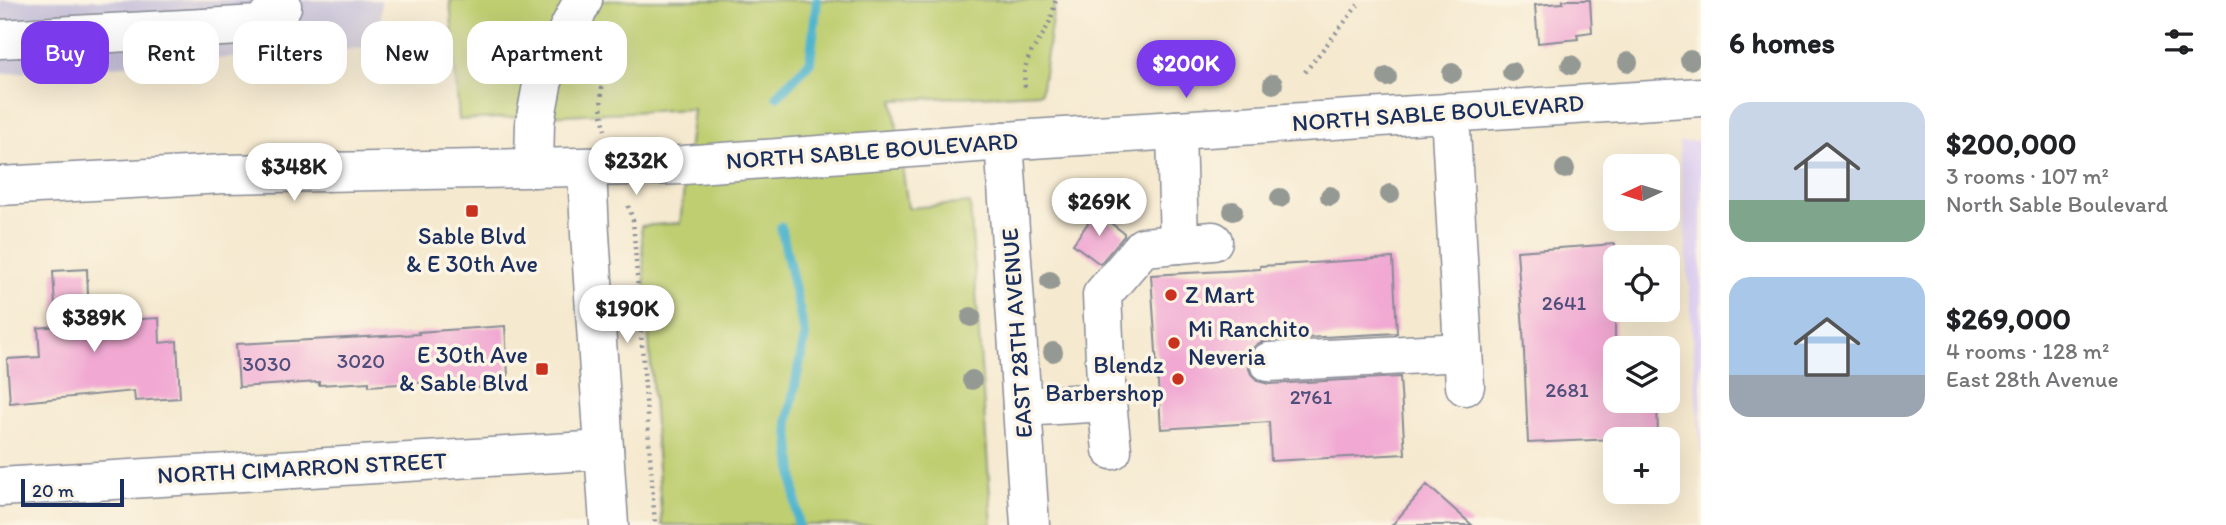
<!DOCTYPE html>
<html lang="en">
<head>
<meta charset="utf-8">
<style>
	:root { --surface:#fff; --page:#f2f2f2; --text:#202124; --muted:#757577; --accent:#7c3aed }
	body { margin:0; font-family:Itim,sans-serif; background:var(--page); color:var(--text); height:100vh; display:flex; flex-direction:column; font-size:26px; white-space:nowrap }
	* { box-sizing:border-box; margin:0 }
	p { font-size:23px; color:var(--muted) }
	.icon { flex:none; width:38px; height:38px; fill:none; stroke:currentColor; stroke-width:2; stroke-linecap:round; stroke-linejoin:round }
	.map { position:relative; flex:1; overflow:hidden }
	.side { display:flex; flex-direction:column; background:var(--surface); width:525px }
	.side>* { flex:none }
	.banner { position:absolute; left:21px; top:21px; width:665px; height:63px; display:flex; gap:14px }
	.needle { width:46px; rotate:266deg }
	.tools { position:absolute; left:1603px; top:154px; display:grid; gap:14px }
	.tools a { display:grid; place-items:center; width:77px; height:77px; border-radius:14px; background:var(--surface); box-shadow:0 7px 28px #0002; font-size:35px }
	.scale { position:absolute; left:21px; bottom:18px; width:103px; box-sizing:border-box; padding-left:7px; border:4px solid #1b2f5e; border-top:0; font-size:19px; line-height:24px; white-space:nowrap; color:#1b2f5e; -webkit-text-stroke:5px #fcf5e5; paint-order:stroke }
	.price { position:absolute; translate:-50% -60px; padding:0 16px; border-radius:24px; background:#fff; color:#222; font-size:23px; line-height:46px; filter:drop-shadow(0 2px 4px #0008) }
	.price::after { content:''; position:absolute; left:50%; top:42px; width:21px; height:16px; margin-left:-10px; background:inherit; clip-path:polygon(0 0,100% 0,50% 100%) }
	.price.active { background:var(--accent); color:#fff }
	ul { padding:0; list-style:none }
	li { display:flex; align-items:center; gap:21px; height:175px; padding:0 28px }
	li span { display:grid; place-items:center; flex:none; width:196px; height:140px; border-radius:21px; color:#555 }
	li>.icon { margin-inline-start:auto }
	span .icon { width:84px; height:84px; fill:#fffc; stroke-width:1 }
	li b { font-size:30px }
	h2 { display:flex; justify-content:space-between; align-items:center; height:84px; padding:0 28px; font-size:30px }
	.tag { padding:0 24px; border-radius:21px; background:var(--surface); box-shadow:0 7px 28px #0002; font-size:24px; line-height:63px }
	.tag.active { background:var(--accent); color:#fff }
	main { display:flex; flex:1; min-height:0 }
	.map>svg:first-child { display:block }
	.built { fill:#e2d4f3 }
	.industrial { fill:#c5c0da }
	.green { fill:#bece70; stroke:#6c7e67; stroke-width:2 }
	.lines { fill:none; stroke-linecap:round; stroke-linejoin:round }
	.stream { stroke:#4eb4cc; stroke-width:10 }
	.building { fill:#f1a9d3 }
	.minor-casing { stroke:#888c96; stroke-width:41 }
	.path { stroke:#888c96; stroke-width:4.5; stroke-dasharray:2 5; stroke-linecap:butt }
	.minor { stroke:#fff; stroke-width:38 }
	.tree { fill:#949993 }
	.poi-dot { fill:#c8321e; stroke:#fcf5e5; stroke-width:2.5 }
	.labels { text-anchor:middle; stroke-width:7; stroke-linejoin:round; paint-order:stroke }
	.number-label { font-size:21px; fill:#504e7b }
	.street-label { font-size:24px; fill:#1b2f5e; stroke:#fcf5e5 }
	.poi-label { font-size:24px; fill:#1b2f5e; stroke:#fcf5e5; text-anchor:start }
</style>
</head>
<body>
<main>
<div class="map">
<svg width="1701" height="525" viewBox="0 0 1701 525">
	<rect width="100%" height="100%" fill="#fcf5e5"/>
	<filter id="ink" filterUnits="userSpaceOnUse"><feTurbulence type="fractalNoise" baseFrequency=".0143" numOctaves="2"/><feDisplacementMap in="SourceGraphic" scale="14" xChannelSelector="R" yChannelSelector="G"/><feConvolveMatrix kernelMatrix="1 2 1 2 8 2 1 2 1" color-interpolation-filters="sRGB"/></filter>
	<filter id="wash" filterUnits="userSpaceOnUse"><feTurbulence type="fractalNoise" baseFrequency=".00686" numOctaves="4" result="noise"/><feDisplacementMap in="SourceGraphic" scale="28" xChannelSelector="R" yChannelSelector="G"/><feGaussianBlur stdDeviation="1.57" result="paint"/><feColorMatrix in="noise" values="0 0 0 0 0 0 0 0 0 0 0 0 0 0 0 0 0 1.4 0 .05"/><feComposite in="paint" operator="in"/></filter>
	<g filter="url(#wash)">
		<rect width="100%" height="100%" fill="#f5e9cf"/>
		<path class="built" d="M1701 141V459L1679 142Z"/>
		<path class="industrial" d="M0 0H381L380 47 0 74Z"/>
		<path class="green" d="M450 0H1055L1041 93 893 100 908 208 970 203 992 525H662L641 226 680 223 693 109 459 120Z"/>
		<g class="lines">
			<g class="stream">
				<path d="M777 96 810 62 817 0"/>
				<path d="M781 227 805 336 788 420 798 525"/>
			</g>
		</g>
		<g id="blocks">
			<g class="building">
				<path d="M1563 0H1590L1592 32 1577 34 1578 39 1538 43 1535 5 1563 3Z"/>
				<path d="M1096 212 1124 233V236L1100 264 1073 244Z"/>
				<path d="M1615 244V401H1657L1658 437 1528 443 1523 329 1517 251Z"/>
				<path d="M1393 258 1397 333 1267 340 1257 344 1250 351 1247 364 1251 374 1258 381 1269 384 1400 377 1405 454 1271 461 1269 422 1161 429 1151 275 1260 269V266Z"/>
				<path d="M87 269 89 322 159 318 160 343 177 341 180 398 135 401 134 391 10 403 7 359 40 357 38 328 56 326 53 271Z"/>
				<path d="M505 326 508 376H502L503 386 461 389 460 380 369 386V382L319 385V382L239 387 236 344 419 334 418 332Z"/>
				<path d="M1427 485 1472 525H1392Z"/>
			</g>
		</g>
	</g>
	<g filter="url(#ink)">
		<use href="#blocks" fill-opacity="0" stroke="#888c96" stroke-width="2"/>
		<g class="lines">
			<g class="minor-casing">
				<g id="minor">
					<path d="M0 39 259 25 282 6 281 0"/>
					<path d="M1450 112 1465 386"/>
					<path d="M1176 130 1179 244"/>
					<path d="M1004 141 1030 525"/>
					<path d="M534 168 535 122 543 80 583 0"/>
					<path d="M587 168 590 234 609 525"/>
					<path d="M0 186 224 174 683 165 1032 139 1701 97"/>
					<path d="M1269 362 1463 352"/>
					<path d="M1022 407 1107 402"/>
					<path d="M1112 450 1107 402 1102 295 1143 247 1213 241"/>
					<path d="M0 487 604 450"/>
				</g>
			</g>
			<g class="path">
				<path d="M604 45 601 107 605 130"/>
				<path d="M1305 72 1358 5"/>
				<path d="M1025 87C1021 55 1038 48 1050 21 1052 15 1054 7 1056 0"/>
				<path d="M628 206 633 220 655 525"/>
			</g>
			<use href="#minor" class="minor"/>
		</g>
		<g class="tree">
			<circle cx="1690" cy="60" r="10"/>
			<circle cx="1628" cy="62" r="10"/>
			<circle cx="1571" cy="65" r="10"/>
			<circle cx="1512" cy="72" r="10"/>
			<circle cx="1452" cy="73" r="10"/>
			<circle cx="1387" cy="77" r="10"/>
			<circle cx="1273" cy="84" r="10"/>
			<circle cx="1565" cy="169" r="10"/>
			<circle cx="1390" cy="194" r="10"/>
			<circle cx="1330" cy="196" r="10"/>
			<circle cx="1280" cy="198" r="10"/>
			<circle cx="1233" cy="211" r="10"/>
			<circle cx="1050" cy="281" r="10"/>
			<circle cx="971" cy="317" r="10"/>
			<circle cx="1053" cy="352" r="10"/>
			<circle cx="972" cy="380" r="10"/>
		</g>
	</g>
	<g class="poi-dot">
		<rect x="465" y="204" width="14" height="14" rx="3.5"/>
		<circle cx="1171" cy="295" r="7"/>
		<circle cx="1174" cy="343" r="7"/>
		<rect x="535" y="362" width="14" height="14" rx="3.5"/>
		<circle cx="1178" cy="379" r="7"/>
	</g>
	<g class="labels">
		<g class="number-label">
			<text x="1564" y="310">2641</text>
			<text x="361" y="368">3020</text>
			<text x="267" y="371">3030</text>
			<text x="1567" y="397">2681</text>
			<text x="1311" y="404">2761</text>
		</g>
		<g class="street-label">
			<text transform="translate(1438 113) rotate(-4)" y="8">NORTH SABLE BOULEVARD</text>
			<text transform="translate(872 151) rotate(-4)" y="8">NORTH SABLE BOULEVARD</text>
			<text transform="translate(1017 333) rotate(-94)" y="8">EAST 28TH AVENUE</text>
			<text transform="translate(302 468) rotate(-3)" y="8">NORTH CIMARRON STREET</text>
		</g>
		<g class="poi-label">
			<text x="472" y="244" text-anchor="middle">Sable Blvd<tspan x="472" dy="28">&amp; E 30th Ave</tspan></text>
			<text x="1185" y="303">Z Mart</text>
			<text x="1188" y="337">Mi Ranchito<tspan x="1188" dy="28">Neveria</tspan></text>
			<text x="528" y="363" text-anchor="end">E 30th Ave<tspan x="528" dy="28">&amp; Sable Blvd</tspan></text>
			<text x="1164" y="373" text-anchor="end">Blendz<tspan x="1164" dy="28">Barbershop</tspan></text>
		</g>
	</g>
</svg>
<div class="tools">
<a><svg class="needle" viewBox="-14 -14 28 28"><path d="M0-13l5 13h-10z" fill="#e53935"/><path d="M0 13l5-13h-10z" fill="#757577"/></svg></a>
<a><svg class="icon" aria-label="locate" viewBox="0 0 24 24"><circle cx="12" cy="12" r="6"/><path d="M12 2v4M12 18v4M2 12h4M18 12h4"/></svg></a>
<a><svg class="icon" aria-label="layers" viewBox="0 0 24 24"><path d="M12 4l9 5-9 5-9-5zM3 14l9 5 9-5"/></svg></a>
<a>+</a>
</div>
<div class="scale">20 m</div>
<b class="price active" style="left:1186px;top:100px">$200K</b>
<b class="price" style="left:636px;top:197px">$232K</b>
<b class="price" style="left:294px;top:203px">$348K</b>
<b class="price" style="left:1099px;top:238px">$269K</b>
<b class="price" style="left:627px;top:345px">$190K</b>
<b class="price" style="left:94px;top:354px">$389K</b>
<div class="banner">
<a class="tag active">Buy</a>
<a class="tag">Rent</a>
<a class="tag">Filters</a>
<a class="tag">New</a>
<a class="tag">Apartment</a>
</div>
</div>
<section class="side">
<h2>6 homes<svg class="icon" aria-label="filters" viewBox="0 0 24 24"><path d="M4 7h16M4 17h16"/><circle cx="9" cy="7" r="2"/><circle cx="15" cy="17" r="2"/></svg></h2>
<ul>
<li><span style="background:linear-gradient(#c9d6e8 70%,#7fa58c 0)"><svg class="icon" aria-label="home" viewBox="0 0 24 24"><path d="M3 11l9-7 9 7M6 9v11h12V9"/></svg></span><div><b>$200,000</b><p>3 rooms · 107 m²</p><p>North Sable Boulevard</p></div></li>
<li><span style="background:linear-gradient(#a9c7e8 70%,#9aa5b1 0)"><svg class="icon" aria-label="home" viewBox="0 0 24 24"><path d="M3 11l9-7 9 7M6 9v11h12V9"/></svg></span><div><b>$269,000</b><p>4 rooms · 128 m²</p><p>East 28th Avenue</p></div></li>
</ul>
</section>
</main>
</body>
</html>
